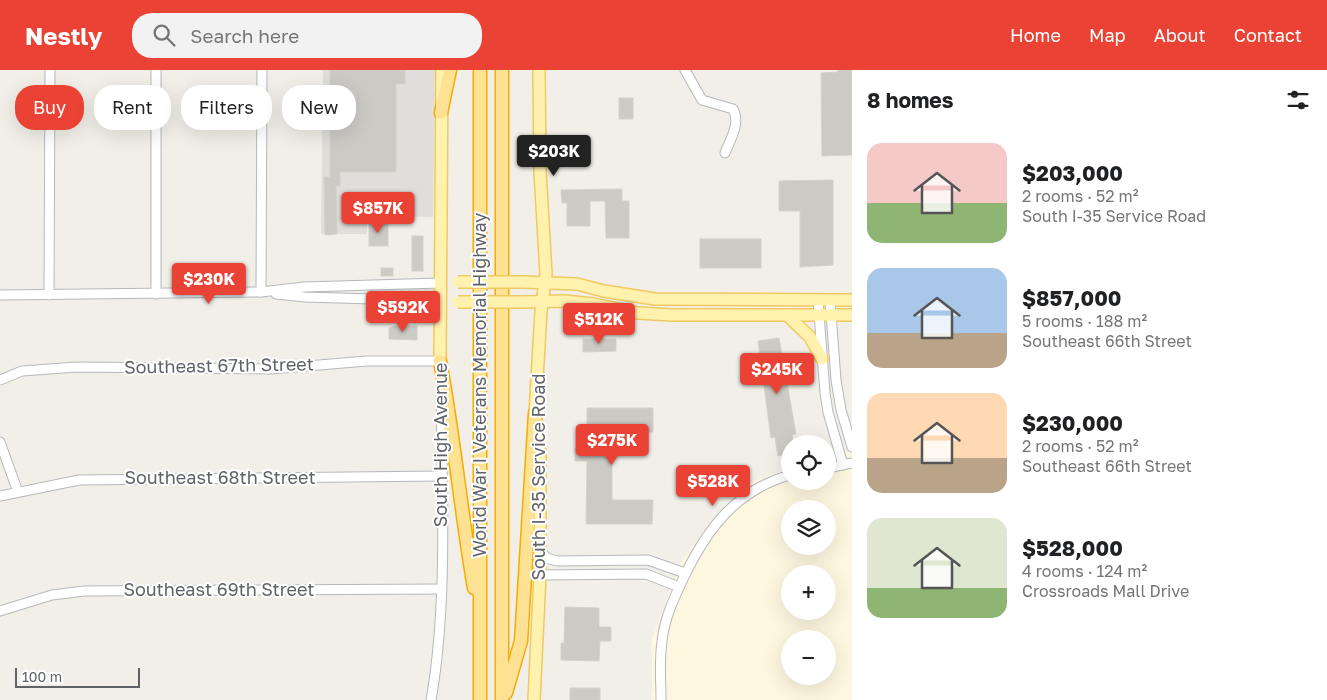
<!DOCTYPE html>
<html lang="en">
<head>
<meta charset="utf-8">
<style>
	:root { --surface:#fff; --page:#f2f2f2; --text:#202124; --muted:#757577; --accent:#ea4335 }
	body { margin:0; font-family:"Golos Text",sans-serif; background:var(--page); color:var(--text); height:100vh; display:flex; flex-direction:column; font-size:19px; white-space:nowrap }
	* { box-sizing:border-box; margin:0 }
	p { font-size:16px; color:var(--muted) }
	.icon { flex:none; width:28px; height:28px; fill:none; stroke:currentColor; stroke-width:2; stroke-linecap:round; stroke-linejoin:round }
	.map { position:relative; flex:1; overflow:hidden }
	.side { display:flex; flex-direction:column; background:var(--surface); width:475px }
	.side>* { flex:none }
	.top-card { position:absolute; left:15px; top:15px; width:475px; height:45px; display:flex; gap:10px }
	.buttons { position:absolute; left:781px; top:365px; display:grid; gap:10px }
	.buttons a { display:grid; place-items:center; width:55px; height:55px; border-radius:50%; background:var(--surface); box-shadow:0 5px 20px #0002; font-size:25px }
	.scale { position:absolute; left:15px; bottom:12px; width:125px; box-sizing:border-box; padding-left:5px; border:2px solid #5f6368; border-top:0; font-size:14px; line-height:18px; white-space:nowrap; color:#5f6368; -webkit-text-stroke:4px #fff; paint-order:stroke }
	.price { position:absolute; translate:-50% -42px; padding:0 11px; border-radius:5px; background:var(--accent); color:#fff; font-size:16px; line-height:32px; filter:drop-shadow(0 1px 2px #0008) }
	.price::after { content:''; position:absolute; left:50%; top:30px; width:15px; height:11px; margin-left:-8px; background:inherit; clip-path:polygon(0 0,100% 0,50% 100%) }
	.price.on { background:#222; color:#fff }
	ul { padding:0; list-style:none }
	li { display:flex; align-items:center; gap:15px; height:125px; padding:0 15px }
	li span { display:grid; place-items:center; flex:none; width:140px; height:100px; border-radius:15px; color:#555 }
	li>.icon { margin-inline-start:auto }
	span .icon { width:60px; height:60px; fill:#fffc; stroke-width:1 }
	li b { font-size:21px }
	h2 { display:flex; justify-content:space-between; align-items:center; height:60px; padding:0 15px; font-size:21px }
	.tag { padding:0 18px; border-radius:20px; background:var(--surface); box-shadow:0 5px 20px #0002; font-size:18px; line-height:45px }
	.tag.on { background:var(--accent); color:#fff }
	header { display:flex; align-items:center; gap:30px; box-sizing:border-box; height:70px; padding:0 25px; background:var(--accent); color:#fff }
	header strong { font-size:24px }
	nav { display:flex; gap:28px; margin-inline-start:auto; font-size:18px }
	.search { width:350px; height:45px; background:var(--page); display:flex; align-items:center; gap:12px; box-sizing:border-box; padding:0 18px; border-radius:20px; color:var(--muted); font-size:19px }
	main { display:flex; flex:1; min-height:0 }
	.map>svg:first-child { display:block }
	.commercial { fill:#fef7e0; fill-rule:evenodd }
	.industrial { fill:#e0deda }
	.building { fill:#cccac5; stroke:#d6d1c6 }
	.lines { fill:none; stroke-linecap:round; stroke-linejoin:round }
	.minor-casing { stroke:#b5b8bc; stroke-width:11 }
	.major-casing { stroke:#f2c960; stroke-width:14 }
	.highway-casing { stroke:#f9ab00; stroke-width:15 }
	.minor { stroke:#fff; stroke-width:9 }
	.major { stroke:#fff2af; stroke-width:11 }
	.highway { stroke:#fde293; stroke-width:12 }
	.major-bridge-casing { stroke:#f2c960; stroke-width:14; stroke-linecap:butt }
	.major-bridge { stroke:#fff2af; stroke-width:11 }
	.labels { text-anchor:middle; stroke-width:4; stroke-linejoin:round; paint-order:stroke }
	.street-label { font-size:18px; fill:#5f6368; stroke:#fff }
</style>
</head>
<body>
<header>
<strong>Nestly</strong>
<div class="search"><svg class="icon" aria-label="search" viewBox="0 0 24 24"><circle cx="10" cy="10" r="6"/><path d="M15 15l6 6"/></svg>Search here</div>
<nav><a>Home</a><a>Map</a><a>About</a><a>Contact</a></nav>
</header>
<main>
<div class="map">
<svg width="852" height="630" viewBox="0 0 852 630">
	<rect width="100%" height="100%" fill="#f1efe8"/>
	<path class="commercial" d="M852 380V630H652V569L680 494 709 453 748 413 790 398V411H828V386ZM790 439H828V476H790ZM790 504H828V541H790ZM790 569H828V606H790Z"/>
	<path class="industrial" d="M323 0H435L433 147 367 146V164H321Z"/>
	<g class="building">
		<path d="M330 0H405V14H396V102H340V116H336L337 164 325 165 324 107H330Z"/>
		<path d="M838 0H852V85L822 86 821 3 838 2Z"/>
		<rect x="619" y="28" width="14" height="21"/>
		<path d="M833 110V195L800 197V141H779V111Z"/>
		<path d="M622 119V131H629V168H606L605 131H590V156H567V133H562L561 120Z"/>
		<rect x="369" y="151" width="19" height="25"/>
		<rect x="412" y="166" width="11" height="35"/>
		<rect x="700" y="169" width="61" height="29"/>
		<rect x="381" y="198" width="12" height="8"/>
		<path d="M394 256H417V270L389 269V258Z"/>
		<path d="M779 268 796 364 792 365 794 374H790V384L778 386 775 367 771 368 758 271Z"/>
		<path d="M583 269H616V281L583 282Z"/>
		<path d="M587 338H653V362H612V430H653L652 454H586L587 391H575V378H587Z"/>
		<path d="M565 537 599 538V557H611V571H600L599 591 561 590V573H564Z"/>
		<rect x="570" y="618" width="30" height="12"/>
	</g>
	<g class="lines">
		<g class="minor-casing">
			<g id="minor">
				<path d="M156 0V224"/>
				<path d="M685 0 702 30 733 39C741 53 730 70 725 83"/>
				<path d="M261 222 262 0"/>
				<path d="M276 224 305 227 440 231"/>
				<path d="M0 225 261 222 304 217 441 213"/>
				<path d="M49 225 50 0"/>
				<path d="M818 230 825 323 828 342 843 395"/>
				<path d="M830 230 836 310 841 340 852 377"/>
				<path d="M0 310 22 301 77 297 271 299 367 291H440V296"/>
				<path d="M0 372 18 422"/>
				<path d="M828 398 852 393"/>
				<path d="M0 426 79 410 442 406"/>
				<path d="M540 482 549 489 558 491 648 490 685 503"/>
				<path d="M540 505 646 504 679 517"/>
				<path d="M0 541 52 525 84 521 441 519"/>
				<path d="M431 630C448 533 442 421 441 321"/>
				<path d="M661 630C661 611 659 591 662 572 664 549 674 528 684 507 707 459 736 420 790 405"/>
			</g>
		</g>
		<g class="major-casing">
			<g id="major">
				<path d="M523 212 577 214 604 221 655 229 852 230"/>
				<path d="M524 232 565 231 593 234 638 243 672 245H852"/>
				<path d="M787 245 810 267 822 289"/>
				<path d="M440 291 442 0"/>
				<path d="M534 630 540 505V383L535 343 541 241 546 204 540 101 539 0"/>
			</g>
		</g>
		<g class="highway-casing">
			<g id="highway">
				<path d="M480 0V630"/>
				<path d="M441 43 450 0"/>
				<path d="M440 291C454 366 461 443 474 518"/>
				<path d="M506 623 521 571 535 343"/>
				<path d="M502 630V0"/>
			</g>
		</g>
		<use href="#minor" class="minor"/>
		<use href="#major" class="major"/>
		<use href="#highway" class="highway"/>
		<g class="major-bridge-casing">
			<g id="major-bridge">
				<path d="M458 212H523"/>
				<path d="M458 232H524"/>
			</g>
		</g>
		<use href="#major-bridge" class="major-bridge"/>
	</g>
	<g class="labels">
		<g class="street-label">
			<text transform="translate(219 296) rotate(-1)" y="6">Southeast 67th Street</text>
			<text transform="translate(480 315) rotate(-90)" y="6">World War I Veterans Memorial Highway</text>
			<text transform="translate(441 375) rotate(-90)" y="6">South High Avenue</text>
			<text transform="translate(539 407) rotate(-90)" y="6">South I-35 Service Road</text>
			<text x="220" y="414">Southeast 68th Street</text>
			<text x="219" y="526">Southeast 69th Street</text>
		</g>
	</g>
</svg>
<div class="buttons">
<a><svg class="icon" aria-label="locate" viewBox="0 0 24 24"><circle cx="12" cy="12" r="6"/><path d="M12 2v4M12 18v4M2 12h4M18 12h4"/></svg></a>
<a><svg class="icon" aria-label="layers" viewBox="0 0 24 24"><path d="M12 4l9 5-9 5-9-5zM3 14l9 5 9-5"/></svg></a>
<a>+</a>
<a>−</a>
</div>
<div class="scale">100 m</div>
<b class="price on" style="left:554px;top:107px">$203K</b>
<b class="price" style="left:378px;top:164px">$857K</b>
<b class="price" style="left:209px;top:235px">$230K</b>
<b class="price" style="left:403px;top:263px">$592K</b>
<b class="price" style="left:599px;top:275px">$512K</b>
<b class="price" style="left:777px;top:325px">$245K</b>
<b class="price" style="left:612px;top:396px">$275K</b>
<b class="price" style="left:713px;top:437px">$528K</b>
<div class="top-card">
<a class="tag on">Buy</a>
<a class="tag">Rent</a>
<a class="tag">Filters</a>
<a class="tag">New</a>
</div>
</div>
<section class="side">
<h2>8 homes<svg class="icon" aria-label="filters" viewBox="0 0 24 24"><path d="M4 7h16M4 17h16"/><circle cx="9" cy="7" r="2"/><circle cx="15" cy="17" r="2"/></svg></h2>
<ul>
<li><span style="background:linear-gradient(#f6c9c9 60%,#8fb573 0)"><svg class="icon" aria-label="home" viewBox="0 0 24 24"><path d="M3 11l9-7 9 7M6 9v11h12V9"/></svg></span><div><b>$203,000</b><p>2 rooms · 52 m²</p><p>South I-35 Service Road</p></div></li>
<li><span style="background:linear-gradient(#a9c7e8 65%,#b9a48a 0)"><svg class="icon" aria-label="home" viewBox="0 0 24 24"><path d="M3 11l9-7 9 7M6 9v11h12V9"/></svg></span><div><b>$857,000</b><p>5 rooms · 188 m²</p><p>Southeast 66th Street</p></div></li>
<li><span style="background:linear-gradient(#ffd9b3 65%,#b9a48a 0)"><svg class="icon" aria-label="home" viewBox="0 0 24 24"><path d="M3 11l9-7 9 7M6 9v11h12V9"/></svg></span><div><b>$230,000</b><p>2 rooms · 52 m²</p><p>Southeast 66th Street</p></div></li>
<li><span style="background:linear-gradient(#dfe7d0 70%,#8fb573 0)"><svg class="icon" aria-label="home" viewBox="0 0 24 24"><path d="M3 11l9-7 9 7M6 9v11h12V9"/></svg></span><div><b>$528,000</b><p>4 rooms · 124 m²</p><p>Crossroads Mall Drive</p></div></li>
</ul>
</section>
</main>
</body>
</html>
